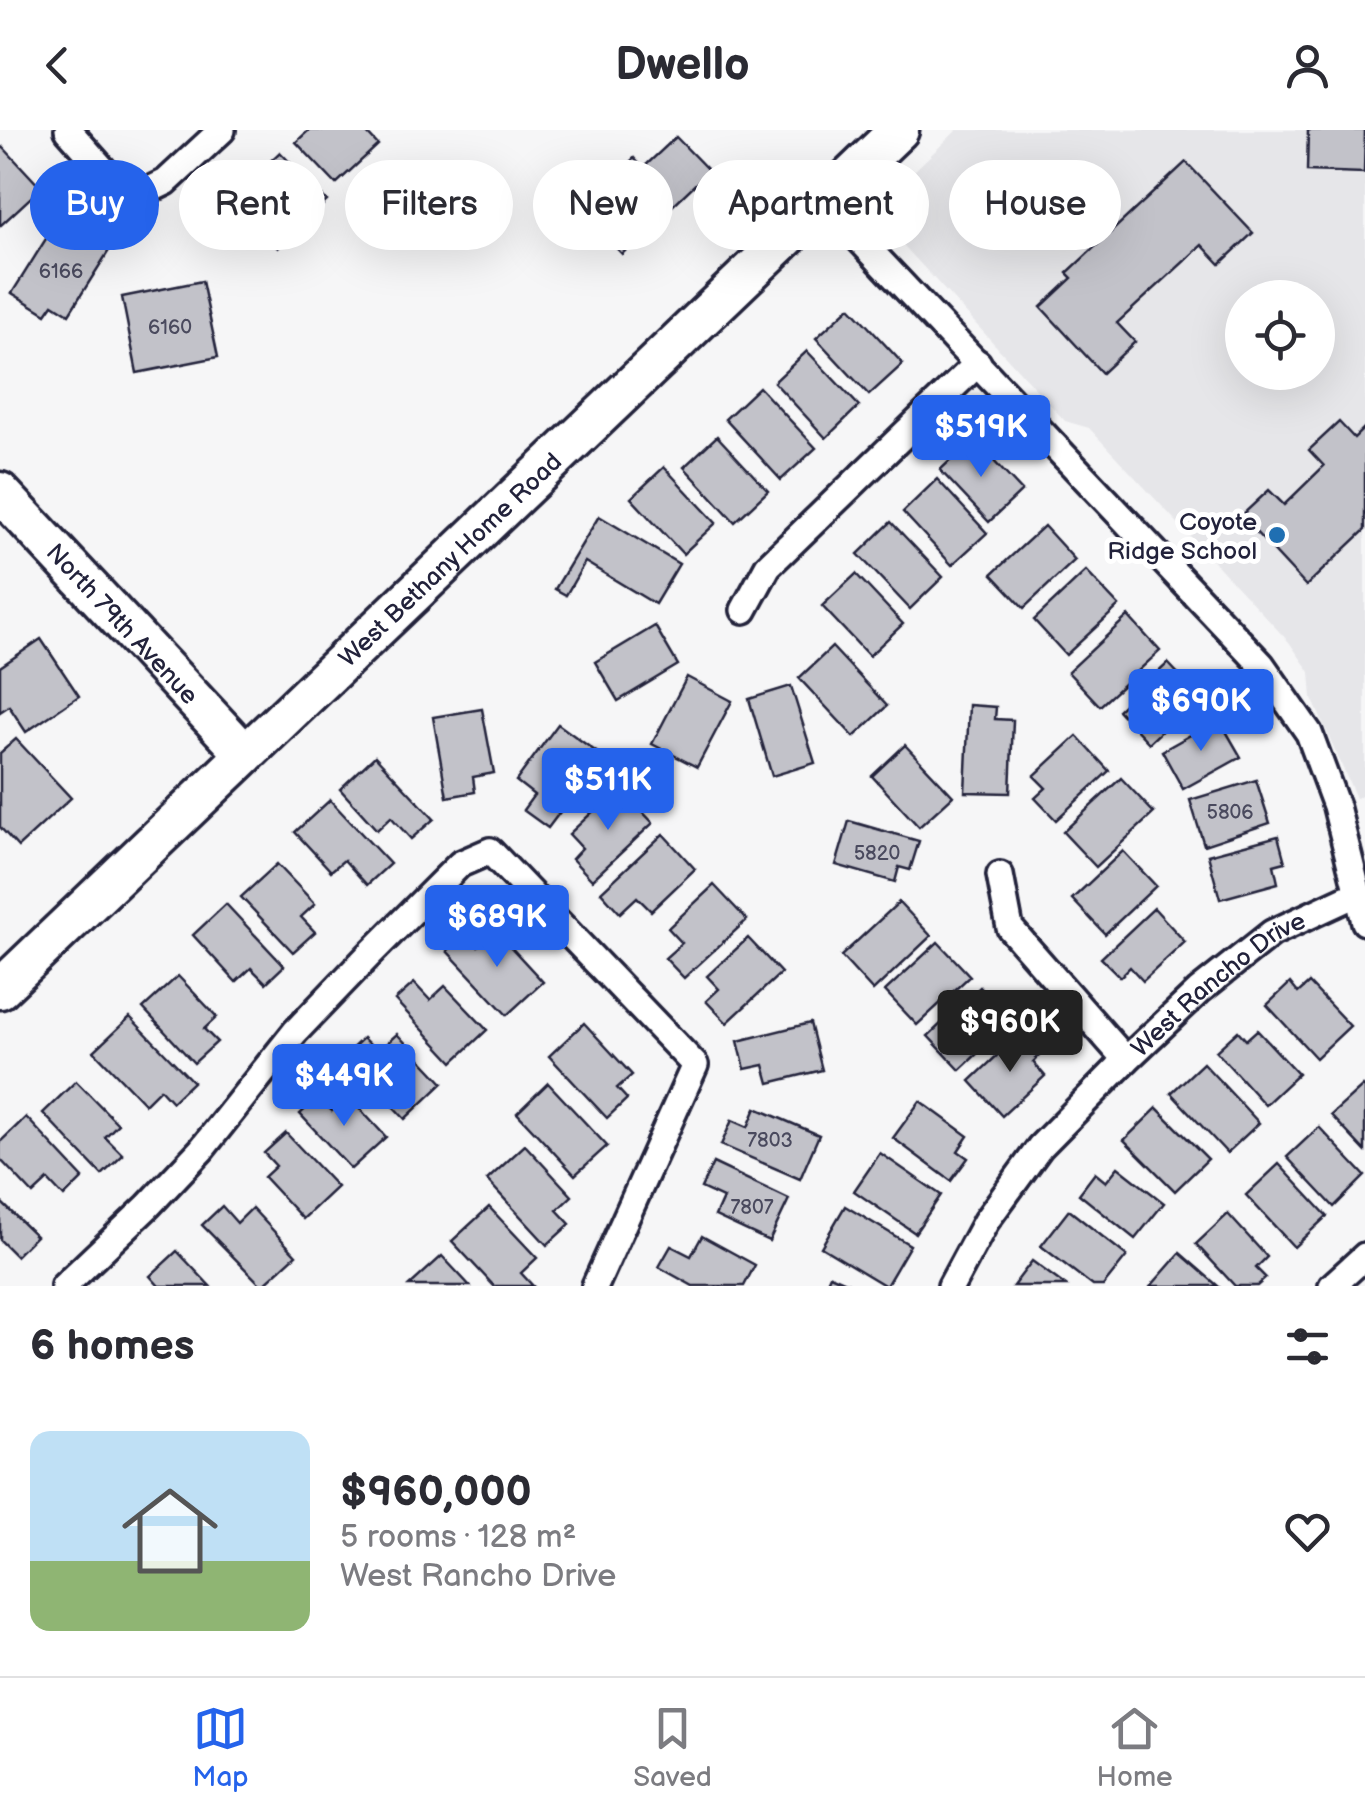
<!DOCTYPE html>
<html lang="en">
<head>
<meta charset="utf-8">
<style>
	:root { --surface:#fff; --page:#f2f2f3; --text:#2b2b33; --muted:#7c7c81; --line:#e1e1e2; --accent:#2563eb }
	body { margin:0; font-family:"Balsamiq Sans",sans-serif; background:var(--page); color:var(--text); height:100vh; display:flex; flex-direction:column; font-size:38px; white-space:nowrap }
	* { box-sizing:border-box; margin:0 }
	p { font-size:32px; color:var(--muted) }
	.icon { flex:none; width:55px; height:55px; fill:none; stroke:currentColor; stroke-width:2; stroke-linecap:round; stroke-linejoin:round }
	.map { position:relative; height:1156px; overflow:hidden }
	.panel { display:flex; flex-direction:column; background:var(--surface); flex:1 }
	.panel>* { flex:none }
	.hud { position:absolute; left:30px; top:30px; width:1305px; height:90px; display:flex; gap:20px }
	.controls { position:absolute; left:1225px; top:150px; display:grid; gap:20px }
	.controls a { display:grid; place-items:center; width:110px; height:110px; border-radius:50%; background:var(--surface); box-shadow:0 10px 40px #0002; font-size:50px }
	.price { position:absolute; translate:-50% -85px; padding:0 22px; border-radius:10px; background:var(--accent); color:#fff; font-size:32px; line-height:65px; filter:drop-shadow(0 2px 5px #0008) }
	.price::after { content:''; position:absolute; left:50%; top:60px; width:30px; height:22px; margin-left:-15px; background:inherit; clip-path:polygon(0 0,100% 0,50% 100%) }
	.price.selected { background:#222; color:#fff }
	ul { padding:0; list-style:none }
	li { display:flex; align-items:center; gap:30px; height:250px; padding:0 30px }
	li span { display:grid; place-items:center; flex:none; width:280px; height:200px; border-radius:20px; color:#555 }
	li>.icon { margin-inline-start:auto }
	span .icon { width:120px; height:120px; fill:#fffc; stroke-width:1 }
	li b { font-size:42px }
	h2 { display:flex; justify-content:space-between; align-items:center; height:120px; padding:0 30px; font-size:42px }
	.pill { padding:0 35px; border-radius:45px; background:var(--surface); box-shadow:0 10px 40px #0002; font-size:35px; line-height:90px }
	.pill.selected { background:var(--accent); color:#fff }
	header { display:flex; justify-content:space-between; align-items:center; height:130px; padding:0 30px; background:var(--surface); font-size:45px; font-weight:800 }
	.tab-bar { display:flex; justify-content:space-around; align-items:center; height:140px; border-top:2px solid var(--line); background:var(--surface); font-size:28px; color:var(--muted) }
	.tab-bar a { display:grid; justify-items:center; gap:5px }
	.tab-bar .selected { color:var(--accent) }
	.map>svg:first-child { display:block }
	.built { fill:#e6e6e9; fill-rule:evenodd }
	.building { fill:#c2c2c9; stroke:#22223b; stroke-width:2.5 }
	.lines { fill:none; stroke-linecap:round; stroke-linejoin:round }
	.street-casing { stroke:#22223b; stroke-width:32 }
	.secondary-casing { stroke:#22223b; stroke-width:45 }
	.street { stroke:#fff; stroke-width:25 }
	.secondary { stroke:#fff; stroke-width:38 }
	.poi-dot { fill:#1f6fb2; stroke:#fff; stroke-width:4 }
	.labels { text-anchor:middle; stroke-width:10; stroke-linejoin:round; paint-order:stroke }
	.number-label { font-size:20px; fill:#4a4a5e }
	.poi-label { font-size:25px; fill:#22223b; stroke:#fff; text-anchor:end }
	.street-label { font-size:25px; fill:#22223b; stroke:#fff }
</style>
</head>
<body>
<header><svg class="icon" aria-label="back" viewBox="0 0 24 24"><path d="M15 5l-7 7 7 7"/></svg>Dwello<svg class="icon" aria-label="person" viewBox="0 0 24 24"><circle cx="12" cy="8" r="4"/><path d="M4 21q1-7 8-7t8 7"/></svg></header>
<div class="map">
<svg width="1365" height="1156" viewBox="0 0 1365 1156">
	<rect width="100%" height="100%" fill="#f6f6f7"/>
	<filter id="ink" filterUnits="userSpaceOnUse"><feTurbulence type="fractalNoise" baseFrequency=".01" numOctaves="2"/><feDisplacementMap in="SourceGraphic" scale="20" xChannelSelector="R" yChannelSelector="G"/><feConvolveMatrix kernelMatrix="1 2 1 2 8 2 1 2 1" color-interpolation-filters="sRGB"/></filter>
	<g filter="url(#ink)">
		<path class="built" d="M957 0H1365V665L1356 668 1312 568 1310 542 1289 512 1089 298 1065 291 883 93 881 82 890 64ZM1242 168H1318V242H1242Z"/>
		<g class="building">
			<path d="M309 0H364L378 15 336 54 296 12Z"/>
			<path d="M1308 0H1365L1364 43 1307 41Z"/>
			<path d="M676 7 709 41 622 124 580 80 634 28 643 38Z"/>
			<path d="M3 17 41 58 0 96V20Z"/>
			<path d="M280 22 327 71 278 118 261 101 252 109 222 77Z"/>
			<path d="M1186 32 1253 103 1220 134 1202 115 1117 193 1135 212 1102 243 1041 177 1072 148 1067 143Z"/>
			<path d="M59 88 110 119 69 184 53 174 46 184 12 163Z"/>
			<path d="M202 151 218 227 137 243 122 167Z"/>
			<path d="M850 177 903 234 869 265 816 208Z"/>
			<path d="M807 221 859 276 826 308 774 252Z"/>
			<path d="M759 257 816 318 781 350 725 289Z"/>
			<path d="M1339 292 1354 308 1365 297V400L1306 456 1241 386 1269 360 1284 375 1324 336 1309 320Z"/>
			<path d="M717 306 768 361 735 392 684 337Z"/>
			<path d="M973 309 1022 361 989 392 940 340Z"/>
			<path d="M664 337 716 393 683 424 631 368Z"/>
			<path d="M937 349 987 403 952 435 903 382Z"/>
			<path d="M599 386 679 434 655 474 585 432 566 465 555 459Z"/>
			<path d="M891 392 943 447 910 479 858 424Z"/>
			<path d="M1044 396 1075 430 1024 478 992 444Z"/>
			<path d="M1086 441 1119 476 1066 525 1034 490Z"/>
			<path d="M856 444 903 494 869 526 822 476Z"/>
			<path d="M1128 486 1160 521 1100 576 1068 542Z"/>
			<path d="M655 496 678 535 618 571 595 532Z"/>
			<path d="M41 509 79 566 26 602 9 576 0 582V537Z"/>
			<path d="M832 517 887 576 854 607 799 548Z"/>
			<path d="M1168 533 1199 566 1149 613 1118 580Z"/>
			<path d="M687 547 732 571 697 637 652 614Z"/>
			<path d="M791 556 815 633 772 646 749 569Z"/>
			<path d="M969 575 996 577 995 589 1013 590 1010 663 965 662Z"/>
			<path d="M482 579 494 643 473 647 475 662 447 667 433 587Z"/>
			<path d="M1219 589 1241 627 1183 659 1162 621Z"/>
			<path d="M558 594 602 626 548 698 523 680 534 665 516 651Z"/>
			<path d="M1077 606 1109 641 1056 690 1035 668 1046 658 1034 646Z"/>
			<path d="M16 609 71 668 18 717 0 697V623Z"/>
			<path d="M905 615 953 666 919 697 872 646Z"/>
			<path d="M375 626 434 689 411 709 391 687 377 700 340 659Z"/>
			<path d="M1121 648 1154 683 1096 737 1063 702Z"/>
			<path d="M1256 650 1270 693 1204 715 1190 670Z"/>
			<path d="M619 657 653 693 592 750 572 729 582 718 569 704Z"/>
			<path d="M330 670 390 734 367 755 344 730 331 741 295 702Z"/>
			<path d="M849 691 919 711 910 740 899 737 895 752 836 735Z"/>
			<path d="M663 704 695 739 651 781 637 767 620 783 601 762Z"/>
			<path d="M1278 706 1285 732 1274 735 1278 753 1220 769 1208 725Z"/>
			<path d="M1123 721 1156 756 1105 804 1072 769Z"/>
			<path d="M277 734 315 774 301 787 315 802 293 822 241 767Z"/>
			<path d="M714 755 747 790 684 848 665 828 682 813 668 798Z"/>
			<path d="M899 772 931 806 873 861 841 826Z"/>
			<path d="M226 774 284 836 266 853 251 838 236 852 193 805Z"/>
			<path d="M1154 778 1185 812 1143 851 1130 837 1120 847 1101 828Z"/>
			<path d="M495 800 543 852 507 885 447 821 466 804 478 816Z"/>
			<path d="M748 808 781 843 727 893 706 871 719 859 707 846Z"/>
			<path d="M938 812 970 846 917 895 885 861Z"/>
			<path d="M178 846 217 887 204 899 217 912 194 933 143 878Z"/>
			<path d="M414 853 430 870 445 856 487 900 453 932 395 870Z"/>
			<path d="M1290 853 1298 863 1309 853 1350 896 1316 928 1267 875Z"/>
			<path d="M980 857 1012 891 960 940 928 906Z"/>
			<path d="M130 887 193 952 172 972 160 959 145 974 94 921Z"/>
			<path d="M584 893 632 945 617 958 627 969 607 988 549 926Z"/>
			<path d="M810 893 822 940 769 953 764 935 745 939 738 911Z"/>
			<path d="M1257 900 1298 944 1265 975 1216 921 1238 901 1246 910Z"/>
			<path d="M1022 902 1042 923 1033 932 1045 946 1002 986 970 951Z"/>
			<path d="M397 904 443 953 405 989 345 925 363 908 377 922Z"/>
			<path d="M1203 933 1259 993 1227 1023 1171 963Z"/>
			<path d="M76 951 118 994 105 1007 123 1025 102 1045 43 983Z"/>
			<path d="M548 953 607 1016 575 1045 517 983Z"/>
			<path d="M1363 956 1365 958V1021L1331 985Z"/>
			<path d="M348 966 386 1007 351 1039 300 984 318 967 332 981Z"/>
			<path d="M920 971 968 1006 958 1021 968 1028 951 1051 893 1008Z"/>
			<path d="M756 978 819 1005 800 1049 721 1015 732 990 748 997Z"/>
			<path d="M1157 978 1208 1029 1175 1061 1124 1010Z"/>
			<path d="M26 987 83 1048 64 1067 48 1050 33 1064 0 1029V1012Z"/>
			<path d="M1319 997 1365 1046 1334 1077 1287 1027Z"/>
			<path d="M286 1003 337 1057 303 1089 264 1047 276 1036 264 1023Z"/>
			<path d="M525 1015 572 1066 557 1080 570 1094 547 1115 487 1050Z"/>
			<path d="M880 1023 941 1065 915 1103 854 1061Z"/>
			<path d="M713 1033 789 1069 769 1111 715 1086 723 1068 701 1058Z"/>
			<path d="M1279 1034 1327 1086 1294 1117 1246 1065Z"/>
			<path d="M1118 1037 1164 1073 1135 1109 1079 1064 1095 1043 1106 1052Z"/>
			<path d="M0 1071 36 1106 16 1126 0 1110Z"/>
			<path d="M222 1076 237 1093 252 1078 296 1125 262 1156 202 1095Z"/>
			<path d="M845 1076 910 1115 886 1156 821 1117Z"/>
			<path d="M489 1077 537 1128 521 1143 533 1156H494L452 1111Z"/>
			<path d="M1069 1080 1127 1126 1103 1156H1093L1041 1116Z"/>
			<path d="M1228 1084 1267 1127 1256 1138 1266 1148 1257 1156H1235L1196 1114Z"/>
			<path d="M702 1106 755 1135 744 1156H693L659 1137 671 1116 691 1126Z"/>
			<path d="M177 1121 210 1156H159L150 1146Z"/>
			<path d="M1180 1123 1218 1156H1151Z"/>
			<path d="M442 1126 470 1156H409Z"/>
			<path d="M1032 1131 1066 1156H1013Z"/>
			<path d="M830 1145 855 1156H825Z"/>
		</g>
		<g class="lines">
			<g class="street-casing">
				<g id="street">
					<path d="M68 0 108 45 137 66 166 52 222 0"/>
					<path d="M824 72 1261 534 1309 603 1336 676 1365 792"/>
					<path d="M744 480 768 436 978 233"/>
					<path d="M1000 745 1010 798 1126 930"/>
					<path d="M64 1156 148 1076 201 1020 295 902 369 825 460 734 490 721 695 935 595 1156"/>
					<path id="s1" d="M951 1156 986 1091 1040 1017 1126 930 1199 861 1272 803 1356 764"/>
					<path d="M1332 1156 1365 1126"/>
				</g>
			</g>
			<g class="secondary-casing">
				<g id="secondary">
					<path id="s2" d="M0 362 245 624"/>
					<path id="s3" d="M0 859 899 0"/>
				</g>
			</g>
			<use href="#street" class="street"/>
			<use href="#secondary" class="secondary"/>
		</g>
	</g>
	<circle class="poi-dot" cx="1277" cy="405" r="10"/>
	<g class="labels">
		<g class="number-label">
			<text x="61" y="148">6166</text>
			<text x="170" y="204">6160</text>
			<text x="1230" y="689">5806</text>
			<text x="877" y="730">5820</text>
			<text x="770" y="1017">7803</text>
			<text x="752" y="1084">7807</text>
		</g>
		<g class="poi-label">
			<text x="1257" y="400">Coyote<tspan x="1257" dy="29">Ridge School</tspan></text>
		</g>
		<g class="street-label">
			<text dy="9" stroke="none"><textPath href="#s3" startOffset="622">West Bethany Home Road</textPath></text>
			<text dy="9" stroke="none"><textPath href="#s2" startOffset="180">North 79th Avenue</textPath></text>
			<text dy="9" stroke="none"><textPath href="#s1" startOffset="408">West Rancho Drive</textPath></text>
		</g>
	</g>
</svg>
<div class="controls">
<a><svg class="icon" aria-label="locate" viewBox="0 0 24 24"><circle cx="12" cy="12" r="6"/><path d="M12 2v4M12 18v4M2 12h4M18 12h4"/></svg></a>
</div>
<b class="price" style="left:981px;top:350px">$519K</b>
<b class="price" style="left:1201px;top:624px">$690K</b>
<b class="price" style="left:608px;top:703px">$511K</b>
<b class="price" style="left:497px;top:840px">$689K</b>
<b class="price selected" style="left:1010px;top:945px">$960K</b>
<b class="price" style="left:344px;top:999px">$449K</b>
<div class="hud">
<a class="pill selected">Buy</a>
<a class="pill">Rent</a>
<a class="pill">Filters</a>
<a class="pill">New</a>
<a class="pill">Apartment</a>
<a class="pill">House</a>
</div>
</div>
<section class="panel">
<h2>6 homes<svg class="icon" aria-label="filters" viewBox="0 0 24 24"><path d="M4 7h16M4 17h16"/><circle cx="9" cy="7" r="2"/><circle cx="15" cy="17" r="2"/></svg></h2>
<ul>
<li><span style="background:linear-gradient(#bfe0f5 65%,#8fb573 0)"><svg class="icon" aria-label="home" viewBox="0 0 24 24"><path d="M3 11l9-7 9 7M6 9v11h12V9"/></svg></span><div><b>$960,000</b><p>5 rooms · 128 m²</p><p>West Rancho Drive</p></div><svg class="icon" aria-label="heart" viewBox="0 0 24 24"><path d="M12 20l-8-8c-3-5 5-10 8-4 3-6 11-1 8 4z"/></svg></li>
</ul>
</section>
<nav class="tab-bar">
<a class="selected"><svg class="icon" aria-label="map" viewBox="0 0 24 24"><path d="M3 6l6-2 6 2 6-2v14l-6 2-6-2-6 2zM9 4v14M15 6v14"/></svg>Map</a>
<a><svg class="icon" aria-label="saved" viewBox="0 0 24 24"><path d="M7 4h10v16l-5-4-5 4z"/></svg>Saved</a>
<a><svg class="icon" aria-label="home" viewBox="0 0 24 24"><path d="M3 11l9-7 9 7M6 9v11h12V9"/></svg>Home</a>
</nav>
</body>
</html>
